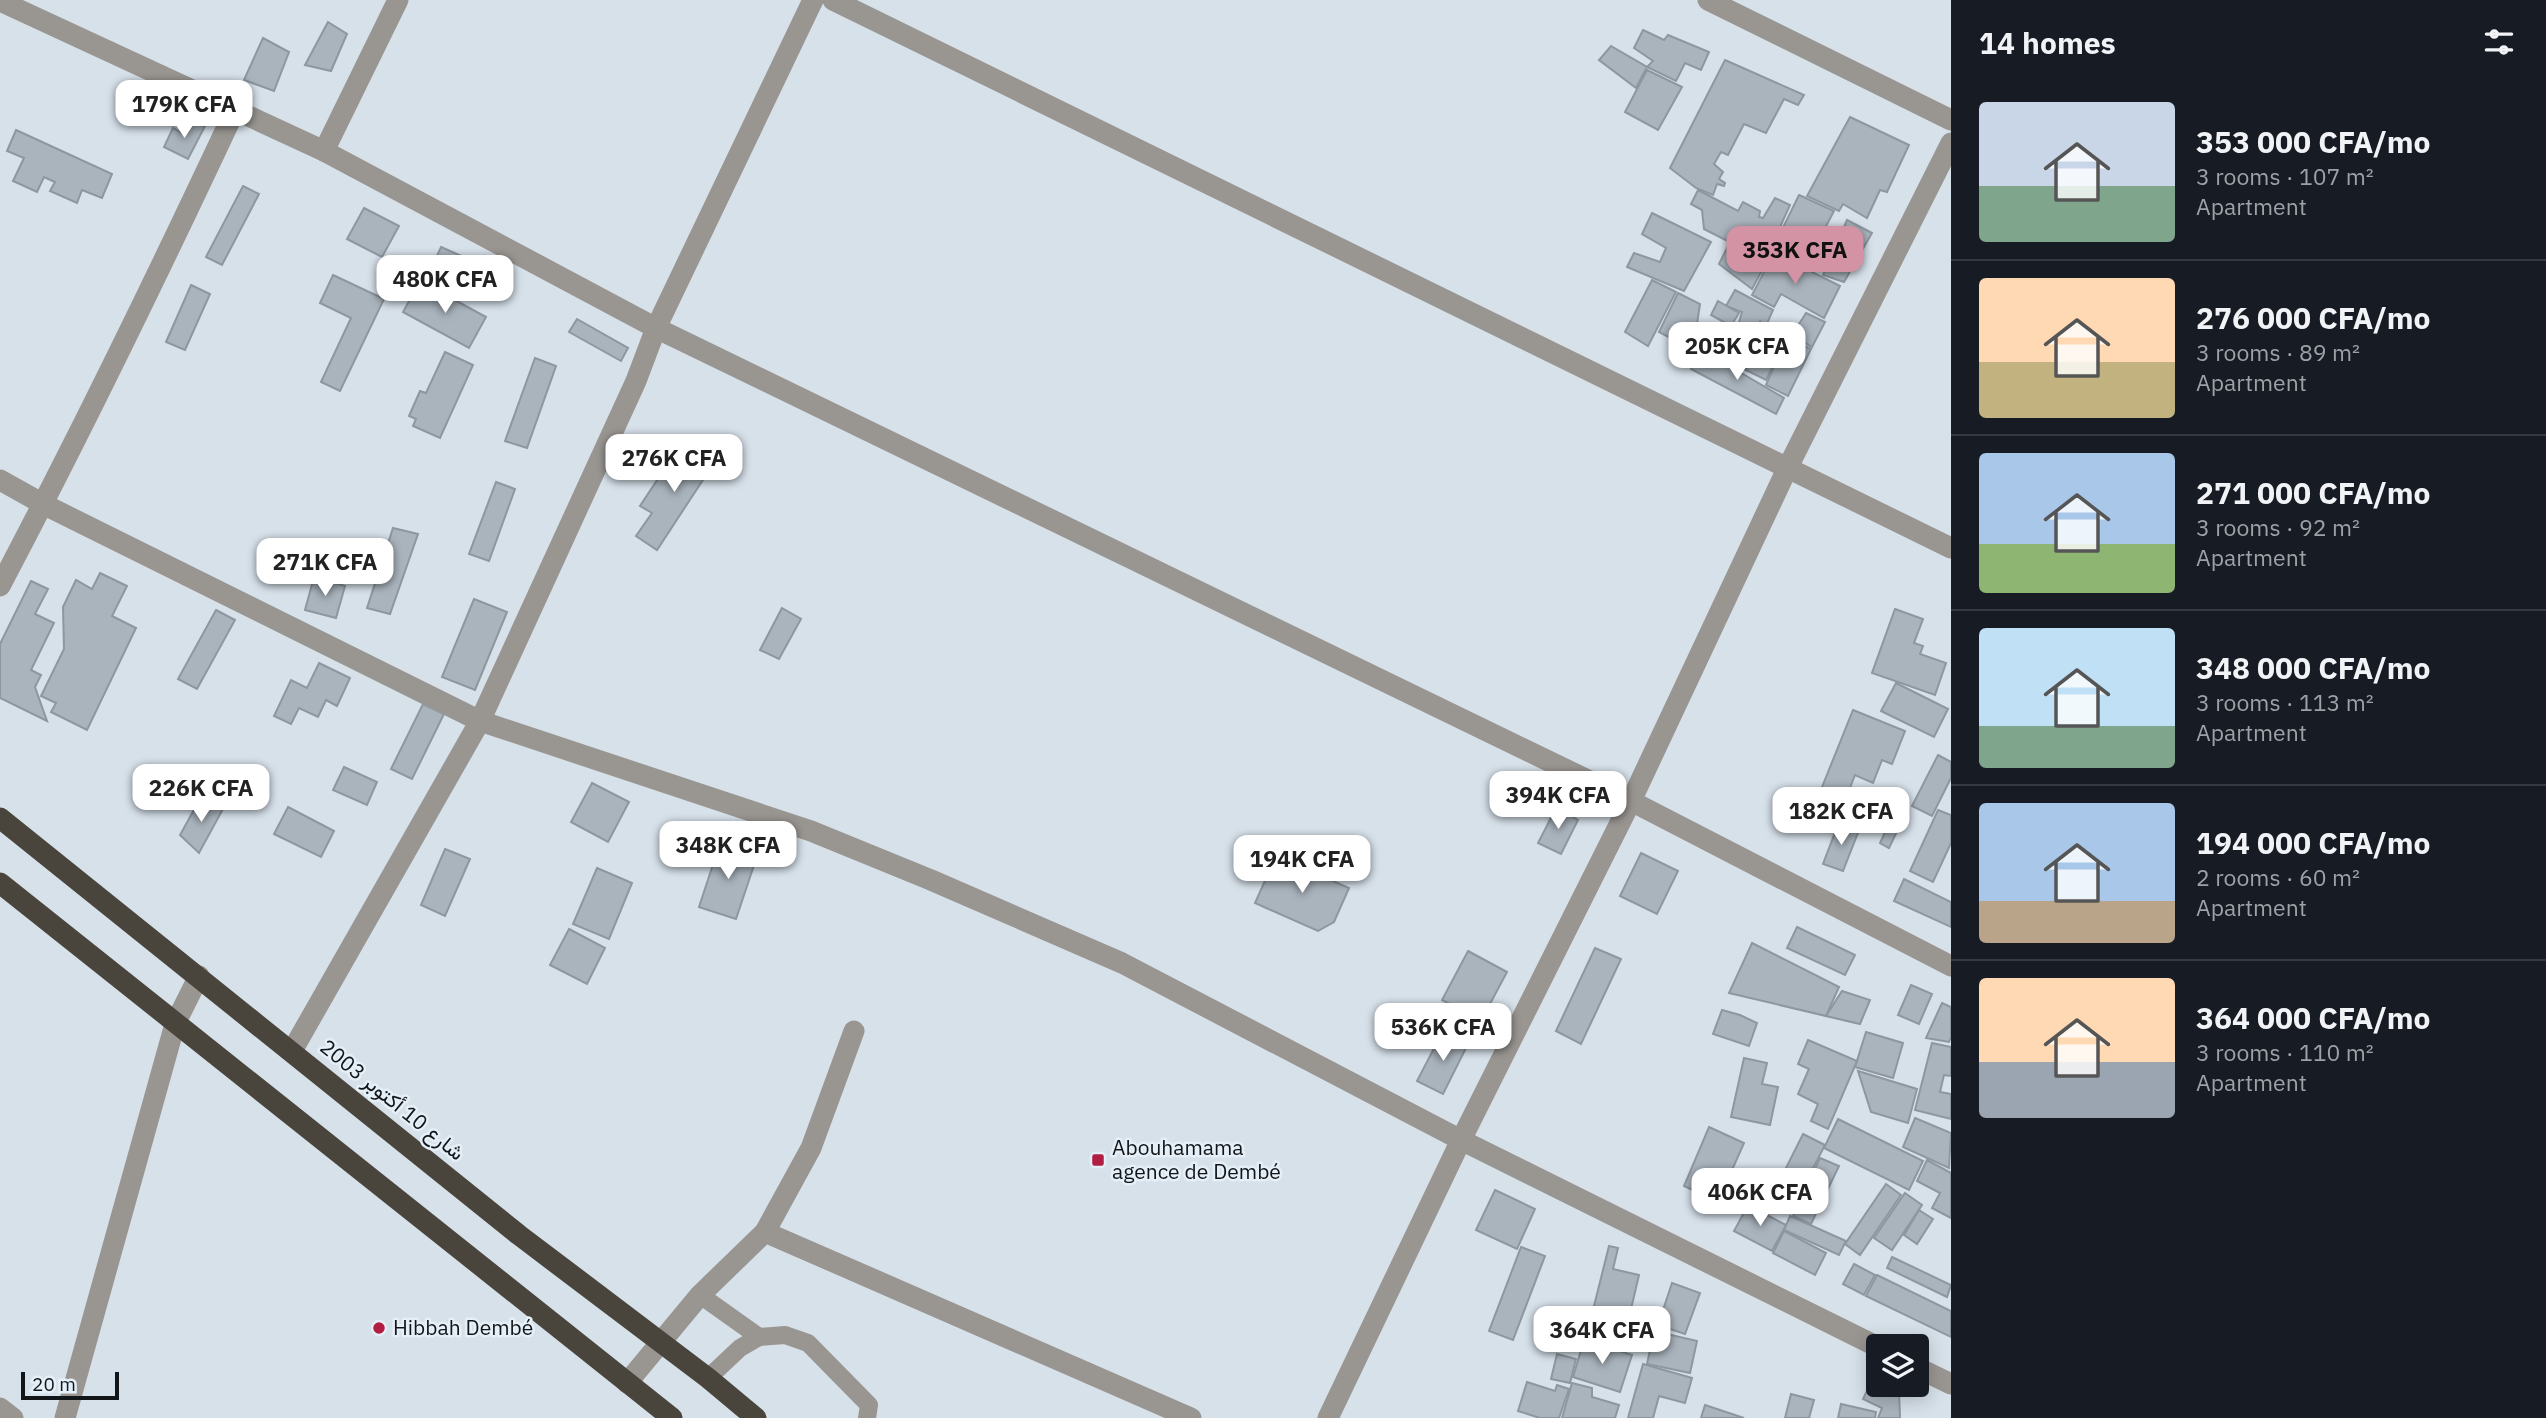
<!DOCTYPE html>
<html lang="en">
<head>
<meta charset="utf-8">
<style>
	:root { --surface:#171b24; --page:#20242c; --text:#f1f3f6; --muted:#9ea1a6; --line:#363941; --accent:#d493a5 }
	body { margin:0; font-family:"IBM Plex Sans",Vazirmatn,sans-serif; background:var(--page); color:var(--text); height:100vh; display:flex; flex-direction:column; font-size:26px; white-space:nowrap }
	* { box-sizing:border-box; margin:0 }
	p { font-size:23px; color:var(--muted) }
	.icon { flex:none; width:38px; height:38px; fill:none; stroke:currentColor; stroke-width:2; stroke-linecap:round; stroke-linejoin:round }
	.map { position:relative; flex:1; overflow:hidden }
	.side { display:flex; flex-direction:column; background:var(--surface); width:595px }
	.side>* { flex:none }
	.controls { position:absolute; left:1866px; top:1334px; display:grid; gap:14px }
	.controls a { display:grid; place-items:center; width:63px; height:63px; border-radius:7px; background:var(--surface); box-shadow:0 4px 18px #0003; font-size:35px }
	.scale { position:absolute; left:21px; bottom:18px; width:98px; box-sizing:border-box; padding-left:7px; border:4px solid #131619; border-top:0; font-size:19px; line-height:24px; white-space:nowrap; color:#131619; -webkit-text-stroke:5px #e4eff8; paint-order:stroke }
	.price { position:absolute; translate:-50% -60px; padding:0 16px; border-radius:14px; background:#fff; color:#222; font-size:23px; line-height:46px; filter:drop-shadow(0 2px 4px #0008) }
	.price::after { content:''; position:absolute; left:50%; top:42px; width:21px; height:16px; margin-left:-10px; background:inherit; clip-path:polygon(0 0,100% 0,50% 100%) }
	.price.selected { background:var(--accent); color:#111 }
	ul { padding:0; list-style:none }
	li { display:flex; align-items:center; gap:21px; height:175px; padding:0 28px }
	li+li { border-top:2px solid var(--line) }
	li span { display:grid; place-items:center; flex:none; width:196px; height:140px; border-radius:7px; color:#555 }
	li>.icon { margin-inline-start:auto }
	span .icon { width:84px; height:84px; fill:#fffc; stroke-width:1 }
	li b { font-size:30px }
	h2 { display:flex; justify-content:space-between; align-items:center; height:84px; padding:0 28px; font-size:30px }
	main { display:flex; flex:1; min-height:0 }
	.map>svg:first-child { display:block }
	.building { fill:#aab4bd; stroke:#8e97a0; stroke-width:2 }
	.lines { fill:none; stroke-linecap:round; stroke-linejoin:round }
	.lane { stroke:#999692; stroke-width:18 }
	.street { stroke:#999692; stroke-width:21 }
	.highway { stroke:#4a453c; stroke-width:21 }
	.poi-dot { fill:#b11e42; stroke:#e4eff8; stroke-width:2.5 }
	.labels { text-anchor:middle; stroke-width:5; stroke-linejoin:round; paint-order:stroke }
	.street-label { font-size:21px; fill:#131619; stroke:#e4eff8 }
	.poi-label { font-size:21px; fill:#131619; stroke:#e4eff8; text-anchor:start }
</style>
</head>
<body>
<main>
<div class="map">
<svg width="1951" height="1418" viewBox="0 0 1951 1418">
	<rect width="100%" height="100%" fill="#d7e1ea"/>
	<g class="building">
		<path d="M328 22 347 34 331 71 305 65Z"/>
		<path d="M1643 30 1664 40 1668 35 1709 52 1701 70 1685 63 1676 81 1647 67 1653 61 1634 48Z"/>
		<path d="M263 38 289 52 274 91 244 80Z"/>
		<path d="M1611 46 1647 67 1636 88 1599 60Z"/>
		<path d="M1725 60 1804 95 1798 105 1784 99 1766 133 1744 124 1728 155 1721 152 1714 164 1723 172 1719 179 1725 183 1724 186 1717 184 1713 195 1696 188 1670 168Z"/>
		<path d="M1647 70 1682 87 1658 130 1625 112Z"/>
		<path d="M1850 117 1909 145 1887 192 1880 190 1867 218 1843 204 1839 211 1807 196Z"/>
		<path d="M187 123 205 126 188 159 164 147 173 128 182 133Z"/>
		<path d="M16 130 112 174 102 198 82 190 77 203 50 191 55 182 44 177 37 192 13 181 24 158 7 151Z"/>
		<path d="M243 186 259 194 222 265 206 257Z"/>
		<path d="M1698 190 1738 211 1743 202 1760 211 1759 217 1763 218 1775 198 1790 205 1765 260 1704 229 1702 210 1691 204Z"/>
		<path d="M1799 195 1834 211 1808 261 1772 250Z"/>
		<path d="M364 208 399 226 382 257 347 239Z"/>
		<path d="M1652 213 1711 242 1684 291 1627 267 1634 253 1660 262 1666 248 1642 234Z"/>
		<path d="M1847 220 1872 233 1844 282 1823 275Z"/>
		<path d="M1728 246 1765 265 1752 289 1719 264Z"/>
		<path d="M441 247 466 258 451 291 426 280Z"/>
		<path d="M1774 253 1840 286 1824 318 1781 294 1774 307 1752 295Z"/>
		<path d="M333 275 384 299 340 391 321 382 351 318 320 303Z"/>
		<path d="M1652 280 1676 292 1648 346 1625 332Z"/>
		<path d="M420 281 486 317 469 348 403 312Z"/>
		<path d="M191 285 210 294 185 350 166 342Z"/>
		<path d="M1735 290 1773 310 1766 326 1760 321 1756 330 1739 322 1742 312 1726 306Z"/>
		<path d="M1678 293 1700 304 1696 331 1688 326 1678 342 1659 332Z"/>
		<path d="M1718 301 1739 313 1731 326 1711 315Z"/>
		<path d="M1806 313 1825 322 1812 347 1792 335Z"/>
		<path d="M577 319 628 348 621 361 569 332Z"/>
		<path d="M1738 324 1754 331 1744 351 1752 356 1746 370 1719 356Z"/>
		<path d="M1762 338 1782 348 1766 380 1746 370Z"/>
		<path d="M1800 344 1811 349 1788 396 1766 385 1782 348 1796 355Z"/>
		<path d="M1702 350 1784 398 1776 414 1691 369Z"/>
		<path d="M445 352 473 365 440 438 413 426 416 419 409 416 420 391 426 393Z"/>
		<path d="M535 358 556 366 527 448 505 441Z"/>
		<path d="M699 445 718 457 657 550 636 536 652 513 640 506 677 450 690 459Z"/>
		<path d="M496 482 515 489 489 561 469 554Z"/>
		<path d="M393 528 418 534 390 614 367 608Z"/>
		<path d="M100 573 127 586 112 616 136 628 87 730 51 712 56 703 41 696 64 649 63 607 76 580 92 589Z"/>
		<path d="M314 577 345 586 336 618 305 610Z"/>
		<path d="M31 581 48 589 35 614 54 623 31 670 41 675 35 687 47 721 0 698V644Z"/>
		<path d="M474 599 507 612 475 690 442 677Z"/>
		<path d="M782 608 801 619 779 659 760 650Z"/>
		<path d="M1895 609 1923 619 1914 643 1923 646 1920 654 1946 663 1935 695 1872 673Z"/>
		<path d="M216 610 235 620 197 689 178 679Z"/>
		<path d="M319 663 350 678 337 706 326 700 318 717 299 708 291 724 274 716 291 680 307 688Z"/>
		<path d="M1896 683 1948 709 1934 737 1881 711Z"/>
		<path d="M423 704 444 714 412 779 391 769Z"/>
		<path d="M1853 710 1905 731 1892 764 1882 760 1873 783 1855 775 1833 832 1808 822Z"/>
		<path d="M1938 755 1951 762V778L1932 816 1912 806Z"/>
		<path d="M344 767 377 782 367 805 333 790Z"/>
		<path d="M592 783 629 802 608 842 571 822Z"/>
		<path d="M201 797 223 809 199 853 180 835Z"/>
		<path d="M288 807 334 831 321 857 274 834Z"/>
		<path d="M1556 808 1578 820 1561 854 1538 843Z"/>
		<path d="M1938 810 1951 815V843L1933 882 1910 871Z"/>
		<path d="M1891 819 1901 823 1889 848 1880 843Z"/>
		<path d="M1839 822 1859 830 1843 871 1823 864Z"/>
		<path d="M720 843 757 856 736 919 699 907Z"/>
		<path d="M445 849 470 859 445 916 421 905Z"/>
		<path d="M1641 853 1678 871 1657 914 1620 896Z"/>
		<path d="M1276 856 1349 888 1334 922 1318 931 1255 903Z"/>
		<path d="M597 868 632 883 609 939 573 924Z"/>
		<path d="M1904 879 1951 902V927L1894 901Z"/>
		<path d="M1797 927 1855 955 1845 975 1787 948Z"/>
		<path d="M569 929 605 948 587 984 550 965Z"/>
		<path d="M1752 943 1839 987 1826 1016 1729 993Z"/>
		<path d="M1595 948 1621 959 1581 1044 1556 1031Z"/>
		<path d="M1468 951 1507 972 1481 1021 1442 1000Z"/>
		<path d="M1911 985 1932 994 1919 1024 1898 1015Z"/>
		<path d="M1842 991 1870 1000 1860 1024 1826 1016Z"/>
		<path d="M1942 1003 1951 1007V1037L1949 1042 1926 1038Z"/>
		<path d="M1722 1010 1740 1015 1757 1023 1749 1046 1713 1034Z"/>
		<path d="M1443 1031 1468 1044 1443 1094 1417 1081Z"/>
		<path d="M1866 1032 1903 1043 1893 1078 1855 1067Z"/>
		<path d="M1808 1040 1857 1061 1828 1129 1811 1121 1818 1104 1798 1094 1809 1069 1798 1064Z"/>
		<path d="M1932 1043 1951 1047V1076L1944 1075 1940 1092 1951 1094V1119L1915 1110Z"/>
		<path d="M1744 1058 1767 1063 1762 1084 1778 1087 1770 1125 1731 1117Z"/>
		<path d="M1858 1071 1917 1089 1908 1123 1871 1112Z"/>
		<path d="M1915 1118 1951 1133 1949 1168 1903 1147Z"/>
		<path d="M1838 1119 1923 1161 1909 1190 1824 1148Z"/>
		<path d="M1709 1127 1744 1143 1718 1202 1684 1186Z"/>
		<path d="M1803 1134 1825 1145 1790 1213 1769 1202Z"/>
		<path d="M1820 1158 1839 1166 1811 1224 1793 1216Z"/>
		<path d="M1927 1160 1951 1173V1218L1932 1208 1940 1193 1917 1181Z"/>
		<path d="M1886 1184 1901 1195 1860 1255 1845 1244Z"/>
		<path d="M1495 1190 1535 1209 1517 1249 1476 1230Z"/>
		<path d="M1905 1193 1922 1205 1892 1250 1874 1238Z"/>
		<path d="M1748 1205 1786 1225 1772 1251 1734 1231Z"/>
		<path d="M1919 1210 1933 1219 1917 1244 1904 1235Z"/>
		<path d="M1790 1216 1846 1241 1839 1255 1784 1230Z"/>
		<path d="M1784 1231 1826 1253 1815 1275 1773 1253Z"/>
		<path d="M1609 1246 1618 1248 1613 1269 1639 1275 1623 1343 1587 1334Z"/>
		<path d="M1521 1247 1545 1256 1513 1340 1489 1331Z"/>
		<path d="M1892 1257 1951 1285 1947 1297 1887 1268Z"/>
		<path d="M1854 1264 1875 1275 1864 1295 1843 1284Z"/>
		<path d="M1877 1275 1951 1311V1337L1866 1296Z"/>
		<path d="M1672 1283 1700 1293 1685 1334 1658 1325Z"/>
		<path d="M1654 1331 1697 1341 1690 1373 1647 1364Z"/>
		<path d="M1584 1340 1632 1355 1620 1392 1573 1377Z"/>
		<path d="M1557 1354 1576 1359 1570 1383 1551 1379Z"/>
		<path d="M1643 1364 1692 1378 1685 1403 1659 1396 1653 1418H1628Z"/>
		<path d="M1873 1378 1878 1380V1384H1886L1899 1390 1900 1418H1878L1882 1408 1863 1399Z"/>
		<path d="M1527 1382 1555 1391 1557 1385 1569 1389 1559 1418H1540L1518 1411Z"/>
		<path d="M1572 1383 1592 1388V1397L1619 1405 1615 1418H1562Z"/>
		<path d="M1791 1394 1814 1400 1809 1418H1785Z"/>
		<path d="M1841 1404 1876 1412 1875 1418H1838Z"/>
		<path d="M1705 1405 1744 1418H1701Z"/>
	</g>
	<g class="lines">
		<g class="lane">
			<path d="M700 1295 759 1337"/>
			<path d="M708 1378 740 1348 759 1337 785 1335 808 1343 869 1405 867 1418"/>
		</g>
		<g class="street">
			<path d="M833 0 1951 548"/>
			<path d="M1708 0 1951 120"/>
			<path d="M0 1 324 151 656 328 1631 801 1951 966"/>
			<path d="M324 151 398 0"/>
			<path d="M0 480 43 504 480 721 811 831 931 880 1122 963 1461 1140 1878 1347"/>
			<path d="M0 586C83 429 160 270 235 110"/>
			<path d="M292 1051 480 721 636 381 656 328 813 0"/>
			<path d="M765 1232 811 1148 854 1031"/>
			<path d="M1916 1367 1951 1384"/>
			<path d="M627 1383 700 1295 765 1232 1191 1418"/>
			<path d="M0 1408 13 1418"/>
			<path d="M65 1418 175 1024 199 976"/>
			<path d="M1328 1418 1461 1140 1631 801 1787 469 1951 143"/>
		</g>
		<g class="highway">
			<path d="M0 818 519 1235 708 1378 756 1418"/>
			<path d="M0 883 672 1418"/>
		</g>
	</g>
	<g class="poi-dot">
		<rect x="1091" y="1153" width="14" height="14" rx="3.5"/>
		<circle cx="379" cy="1328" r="7"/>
	</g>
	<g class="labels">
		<g class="street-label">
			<text transform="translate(392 1100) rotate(39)" y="7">شارع 10 أكتوبر 2003</text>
		</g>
		<g class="poi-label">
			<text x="1112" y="1155">Abouhamama<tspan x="1112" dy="24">agence de Dembé</tspan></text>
			<text x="393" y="1335">Hibbah Dembé</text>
		</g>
	</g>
</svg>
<div class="controls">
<a><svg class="icon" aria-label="layers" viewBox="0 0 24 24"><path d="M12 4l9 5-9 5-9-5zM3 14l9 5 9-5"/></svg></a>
</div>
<div class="scale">20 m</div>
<b class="price" style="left:184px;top:140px">179K CFA</b>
<b class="price selected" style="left:1795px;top:286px">353K CFA</b>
<b class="price" style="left:445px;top:315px">480K CFA</b>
<b class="price" style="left:1737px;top:382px">205K CFA</b>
<b class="price" style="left:674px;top:494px">276K CFA</b>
<b class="price" style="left:325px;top:598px">271K CFA</b>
<b class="price" style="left:201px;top:824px">226K CFA</b>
<b class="price" style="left:1558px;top:831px">394K CFA</b>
<b class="price" style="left:1841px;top:847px">182K CFA</b>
<b class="price" style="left:728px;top:881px">348K CFA</b>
<b class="price" style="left:1302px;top:895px">194K CFA</b>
<b class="price" style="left:1443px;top:1063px">536K CFA</b>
<b class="price" style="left:1760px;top:1228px">406K CFA</b>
<b class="price" style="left:1602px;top:1366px">364K CFA</b>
</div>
<section class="side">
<h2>14 homes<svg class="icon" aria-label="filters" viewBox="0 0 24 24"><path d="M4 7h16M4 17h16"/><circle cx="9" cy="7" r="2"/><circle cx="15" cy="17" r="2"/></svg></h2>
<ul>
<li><span style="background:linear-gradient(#c9d6e8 60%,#7fa58c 0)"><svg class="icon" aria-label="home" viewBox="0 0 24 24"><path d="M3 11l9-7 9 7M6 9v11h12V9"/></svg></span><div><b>353 000 CFA/mo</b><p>3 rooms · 107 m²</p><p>Apartment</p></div></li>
<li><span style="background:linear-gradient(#ffd9b3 60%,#c2b280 0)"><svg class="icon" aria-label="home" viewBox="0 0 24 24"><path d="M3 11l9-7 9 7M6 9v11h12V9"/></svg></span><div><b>276 000 CFA/mo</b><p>3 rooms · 89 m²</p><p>Apartment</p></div></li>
<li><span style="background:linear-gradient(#a9c7e8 65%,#8fb573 0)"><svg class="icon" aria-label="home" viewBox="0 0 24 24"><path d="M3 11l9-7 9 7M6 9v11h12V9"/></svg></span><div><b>271 000 CFA/mo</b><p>3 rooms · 92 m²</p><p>Apartment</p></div></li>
<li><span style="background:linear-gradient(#bfe0f5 70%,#7fa58c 0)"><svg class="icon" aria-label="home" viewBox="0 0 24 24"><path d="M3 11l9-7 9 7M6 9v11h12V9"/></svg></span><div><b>348 000 CFA/mo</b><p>3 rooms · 113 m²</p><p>Apartment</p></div></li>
<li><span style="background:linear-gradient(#a9c7e8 70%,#b9a48a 0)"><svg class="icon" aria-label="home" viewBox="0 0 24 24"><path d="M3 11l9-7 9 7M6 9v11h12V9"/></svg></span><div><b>194 000 CFA/mo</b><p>2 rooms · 60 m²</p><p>Apartment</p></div></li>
<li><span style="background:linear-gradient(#ffd9b3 60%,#9aa5b1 0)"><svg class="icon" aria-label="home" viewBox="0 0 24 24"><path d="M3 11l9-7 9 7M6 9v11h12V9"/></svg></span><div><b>364 000 CFA/mo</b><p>3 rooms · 110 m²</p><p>Apartment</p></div></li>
</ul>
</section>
</main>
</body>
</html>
